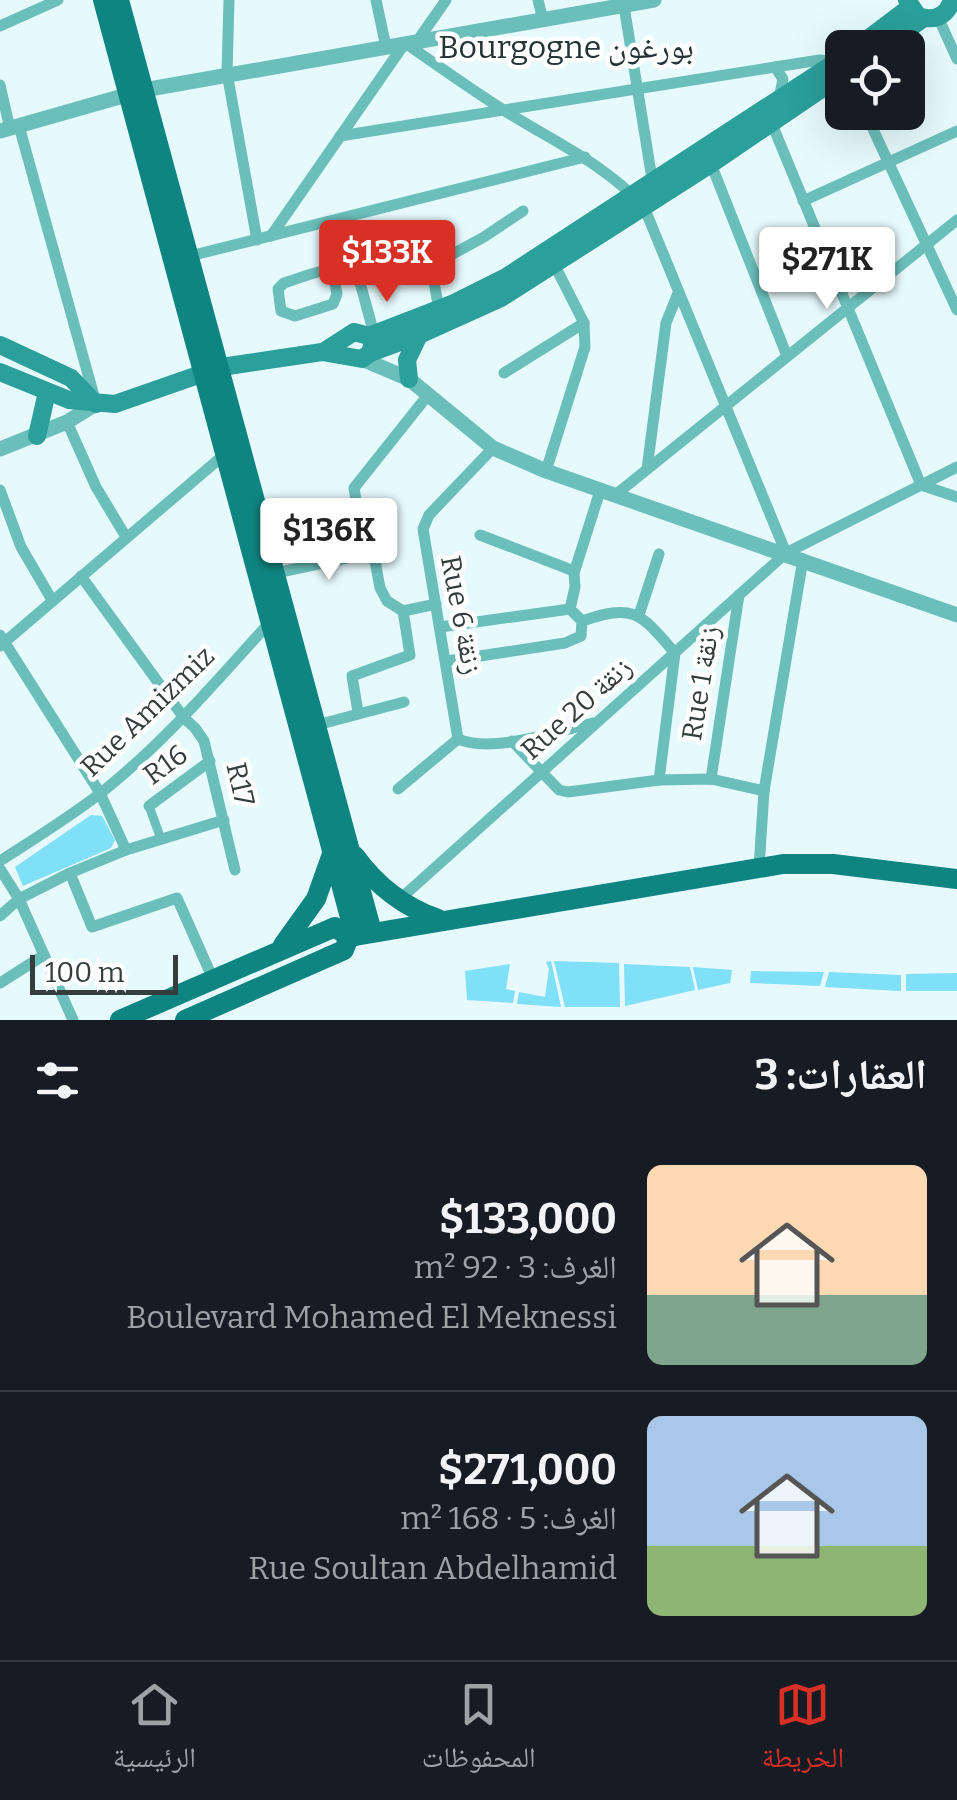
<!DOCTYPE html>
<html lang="ar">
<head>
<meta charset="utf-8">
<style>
	:root { --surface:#171b24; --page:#242831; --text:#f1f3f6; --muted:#9ea1a6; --line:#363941; --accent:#d93025 }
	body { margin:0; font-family:Bitter,"Noto Naskh Arabic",serif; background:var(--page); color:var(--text); direction:rtl; height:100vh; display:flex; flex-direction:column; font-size:38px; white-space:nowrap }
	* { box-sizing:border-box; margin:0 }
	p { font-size:32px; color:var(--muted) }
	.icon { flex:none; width:55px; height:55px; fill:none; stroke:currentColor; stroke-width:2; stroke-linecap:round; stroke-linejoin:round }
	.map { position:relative; height:1020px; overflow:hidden; direction:ltr }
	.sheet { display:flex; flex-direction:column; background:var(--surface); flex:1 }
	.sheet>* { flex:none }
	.fabs { position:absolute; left:825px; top:30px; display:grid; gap:20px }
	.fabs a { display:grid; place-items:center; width:100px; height:100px; border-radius:15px; background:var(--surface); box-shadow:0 10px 40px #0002; font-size:50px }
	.scale { position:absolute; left:30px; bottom:25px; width:148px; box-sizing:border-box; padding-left:10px; border:5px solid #363d3f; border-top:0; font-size:28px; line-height:35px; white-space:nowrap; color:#363d3f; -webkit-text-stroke:8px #fff; paint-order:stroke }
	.price { position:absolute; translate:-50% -85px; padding:0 22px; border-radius:10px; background:#fff; color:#222; font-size:32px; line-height:65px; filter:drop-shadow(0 2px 5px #0008) }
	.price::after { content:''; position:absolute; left:50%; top:60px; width:30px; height:22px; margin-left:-15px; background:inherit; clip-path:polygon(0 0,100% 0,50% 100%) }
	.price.current { background:var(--accent); color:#fff }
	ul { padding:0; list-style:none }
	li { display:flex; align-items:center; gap:30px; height:250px; padding:0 30px }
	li+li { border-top:2px solid var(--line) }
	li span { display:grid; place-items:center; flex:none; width:280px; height:200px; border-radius:15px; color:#555 }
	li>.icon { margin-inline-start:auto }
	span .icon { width:120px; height:120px; fill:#fffc; stroke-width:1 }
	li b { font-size:42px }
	h2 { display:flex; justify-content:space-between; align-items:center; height:120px; padding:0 30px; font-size:42px }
	.dock { display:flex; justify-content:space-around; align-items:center; height:140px; border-top:2px solid var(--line); background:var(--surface); font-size:28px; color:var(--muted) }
	.dock a { display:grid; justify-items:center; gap:5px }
	.dock .current { color:var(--accent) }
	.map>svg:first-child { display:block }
	.green { fill:#7fe0f7 }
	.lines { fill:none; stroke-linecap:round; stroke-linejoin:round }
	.pedestrian { stroke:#6bbfbb; stroke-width:9 }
	.minor { stroke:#6bbfbb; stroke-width:11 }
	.tertiary { stroke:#6bbfbb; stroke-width:15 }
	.secondary { stroke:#2b9f9a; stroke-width:18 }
	.primary { stroke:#0f8581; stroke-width:20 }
	.labels { text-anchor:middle; stroke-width:9; stroke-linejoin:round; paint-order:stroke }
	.street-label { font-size:28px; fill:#363d3f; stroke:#fff }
	.quarter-label { font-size:32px; fill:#243437; stroke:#fff }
</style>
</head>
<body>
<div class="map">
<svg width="957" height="1020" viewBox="0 0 957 1020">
	<rect width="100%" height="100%" fill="#e6f9fd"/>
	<g class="green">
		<path d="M91 815 102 816 115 840 111 848 23 886 15 867Z"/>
		<path d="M551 961 561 1007 517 1004 519 992 545 997 549 969 546 962Z"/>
		<path d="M554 961 619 963 620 1007H565Z"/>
		<path d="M510 964 506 989 515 991 513 1003 467 1000 465 971Z"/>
		<path d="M624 964 690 967 695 990 625 1006Z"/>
		<path d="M693 967 732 970 730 983 698 990Z"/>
		<path d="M751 971 824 972 820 986 750 983Z"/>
		<path d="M829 972 901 975V991L825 987Z"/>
		<path d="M957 973V991H906V974Z"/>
	</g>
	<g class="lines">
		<path class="pedestrian" d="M149 806 161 839"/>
		<g class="minor">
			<path d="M229 0 227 73 257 240"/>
			<path d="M376 0 386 47"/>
			<path d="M538 0 543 20"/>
			<path d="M624 6 653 185"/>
			<path d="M938 17 957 59"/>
			<path d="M0 26 58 0"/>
			<path d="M418 40 446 0"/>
			<path d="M775 67 783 79 779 99"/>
			<path d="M0 85 10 129"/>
			<path d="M865 112 957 310"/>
			<path d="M772 124 921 485 957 497"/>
			<path d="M19 126 94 396"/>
			<path d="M340 136 775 67 820 60 835 62"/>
			<path d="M711 164 787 356"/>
			<path d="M803 201 957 131"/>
			<path d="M271 236 405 43C437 65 469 88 502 109 552 141 604 163 644 207L786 553"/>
			<path d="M190 256 585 157"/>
			<path d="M332 269 337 294 333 304 295 316 281 311 278 289 284 283C307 276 336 261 358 275L374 334"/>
			<path d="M439 310 433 276 438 262 484 237 523 211"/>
			<path d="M504 373 584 323"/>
			<path d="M67 422 96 487 126 537"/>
			<path d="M647 469 666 323 678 293"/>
			<path d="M546 471 585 347 584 323 554 264"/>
			<path d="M0 490 21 547 52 600"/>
			<path d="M614 496 957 220"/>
			<path d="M480 535 574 571"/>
			<path d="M276 573 374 552"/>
			<path d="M81 576 184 718 195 728 204 741 235 870"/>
			<path d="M403 611 387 601 380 588 369 528 357 506 354 488 428 395"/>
			<path d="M403 611 436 604"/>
			<path d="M639 615 659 554"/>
			<path d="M582 621C635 603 640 613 675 653L659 780"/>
			<path d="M440 627 570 609"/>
			<path d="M0 635 100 793 126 850"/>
			<path d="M0 646 225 454"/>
			<path d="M447 661 565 643 581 636 582 621 570 609 575 587 574 573 600 491"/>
			<path d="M358 712 352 676 410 655 403 611"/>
			<path d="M317 725 404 702"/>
			<path d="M458 739C492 754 557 731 593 723"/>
			<path d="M512 741 559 790 568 792 659 780 711 779 764 791"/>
			<path d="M711 779 739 595"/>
			<path d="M398 789 458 739 423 529 429 515 493 448"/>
			<path d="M149 806 210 761"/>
			<path d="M0 861C34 839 70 817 102 792 165 742 217 680 271 621"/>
			<path d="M759 868 764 791 803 559"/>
			<path d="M0 869 19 899 73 1020"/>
			<path d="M70 873 92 927 177 898 213 979"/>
			<path d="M399 900 786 553 957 467"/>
			<path d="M0 916 19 899 70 873 126 850 224 820"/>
			<path d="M0 983 44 955"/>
		</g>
		<g class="tertiary">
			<path d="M0 131 144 90 654 0"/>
			<path d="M362 359 409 379 493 448 546 471 957 615"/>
			<path d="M0 449 67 422 96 404"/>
		</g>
		<g class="secondary">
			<path d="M907 0 918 16C934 22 947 16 952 0"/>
			<path d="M856 48 910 7"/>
			<path d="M882 48 924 18"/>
			<path d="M369 336 452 304 506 277 842 58"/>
			<path d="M0 345 71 378 96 404"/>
			<path d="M323 352 354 332 369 336"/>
			<path d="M370 353 419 335 501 298 711 164 842 75"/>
			<path d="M0 372 69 400 115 404 221 367 322 352 362 359 370 353 372 346"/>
			<path d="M409 379 407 360 419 335"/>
			<path d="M37 436 47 392"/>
		</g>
		<g class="primary">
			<path d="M103 0 355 936"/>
			<path d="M119 0 372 932"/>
			<path d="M355 856C376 885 404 907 438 919"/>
			<path d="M283 945 316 899 332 854"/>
			<path d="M120 1020 335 927 349 937 783 864H833L957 879"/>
			<path d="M185 1020 344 950 349 937"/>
		</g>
	</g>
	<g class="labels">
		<g class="street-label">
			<text transform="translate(462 615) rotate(79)" y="10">Rue 6 زنقة</text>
			<text transform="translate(700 683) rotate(-81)" y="10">Rue 1 زنقة</text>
			<text transform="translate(576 708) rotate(-42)" y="10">Rue 20 زنقة</text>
			<text transform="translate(147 711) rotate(-44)" y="10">Rue Amizmiz</text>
			<text transform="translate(165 764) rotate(-36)" y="10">R16</text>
			<text transform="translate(241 784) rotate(77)" y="10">R17</text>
		</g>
		<g class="quarter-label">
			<text x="566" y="58">Bourgogne بورغون</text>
		</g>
	</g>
</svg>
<div class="fabs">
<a><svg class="icon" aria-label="locate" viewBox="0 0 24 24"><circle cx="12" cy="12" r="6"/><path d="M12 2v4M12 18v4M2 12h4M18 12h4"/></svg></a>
</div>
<div class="scale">100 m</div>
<b class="price current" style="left:387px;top:305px">$133K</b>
<b class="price" style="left:827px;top:312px">$271K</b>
<b class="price" style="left:329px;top:583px">$136K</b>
</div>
<section class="sheet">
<h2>العقارات: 3<svg class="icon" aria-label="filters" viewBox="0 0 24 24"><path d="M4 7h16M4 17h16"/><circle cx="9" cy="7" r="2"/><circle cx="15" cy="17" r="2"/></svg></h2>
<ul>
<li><span style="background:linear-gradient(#ffd9b3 65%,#7fa58c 0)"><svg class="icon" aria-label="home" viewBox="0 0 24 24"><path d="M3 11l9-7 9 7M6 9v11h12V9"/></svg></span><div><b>$133,000</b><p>الغرف: 3 · 92 m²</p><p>Boulevard Mohamed El Meknessi</p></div></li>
<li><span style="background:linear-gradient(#a9c7e8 65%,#8fb573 0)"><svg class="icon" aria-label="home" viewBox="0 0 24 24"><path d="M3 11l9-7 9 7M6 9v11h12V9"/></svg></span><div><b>$271,000</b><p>الغرف: 5 · 168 m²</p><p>Rue Soultan Abdelhamid</p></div></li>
</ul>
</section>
<nav class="dock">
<a class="current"><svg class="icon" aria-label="map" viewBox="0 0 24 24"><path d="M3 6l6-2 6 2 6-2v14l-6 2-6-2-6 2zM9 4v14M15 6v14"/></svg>الخريطة</a>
<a><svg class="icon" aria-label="saved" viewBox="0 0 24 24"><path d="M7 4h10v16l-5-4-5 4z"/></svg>المحفوظات</a>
<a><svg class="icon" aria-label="home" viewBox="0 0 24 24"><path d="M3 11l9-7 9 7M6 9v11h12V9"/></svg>الرئيسية</a>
</nav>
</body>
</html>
